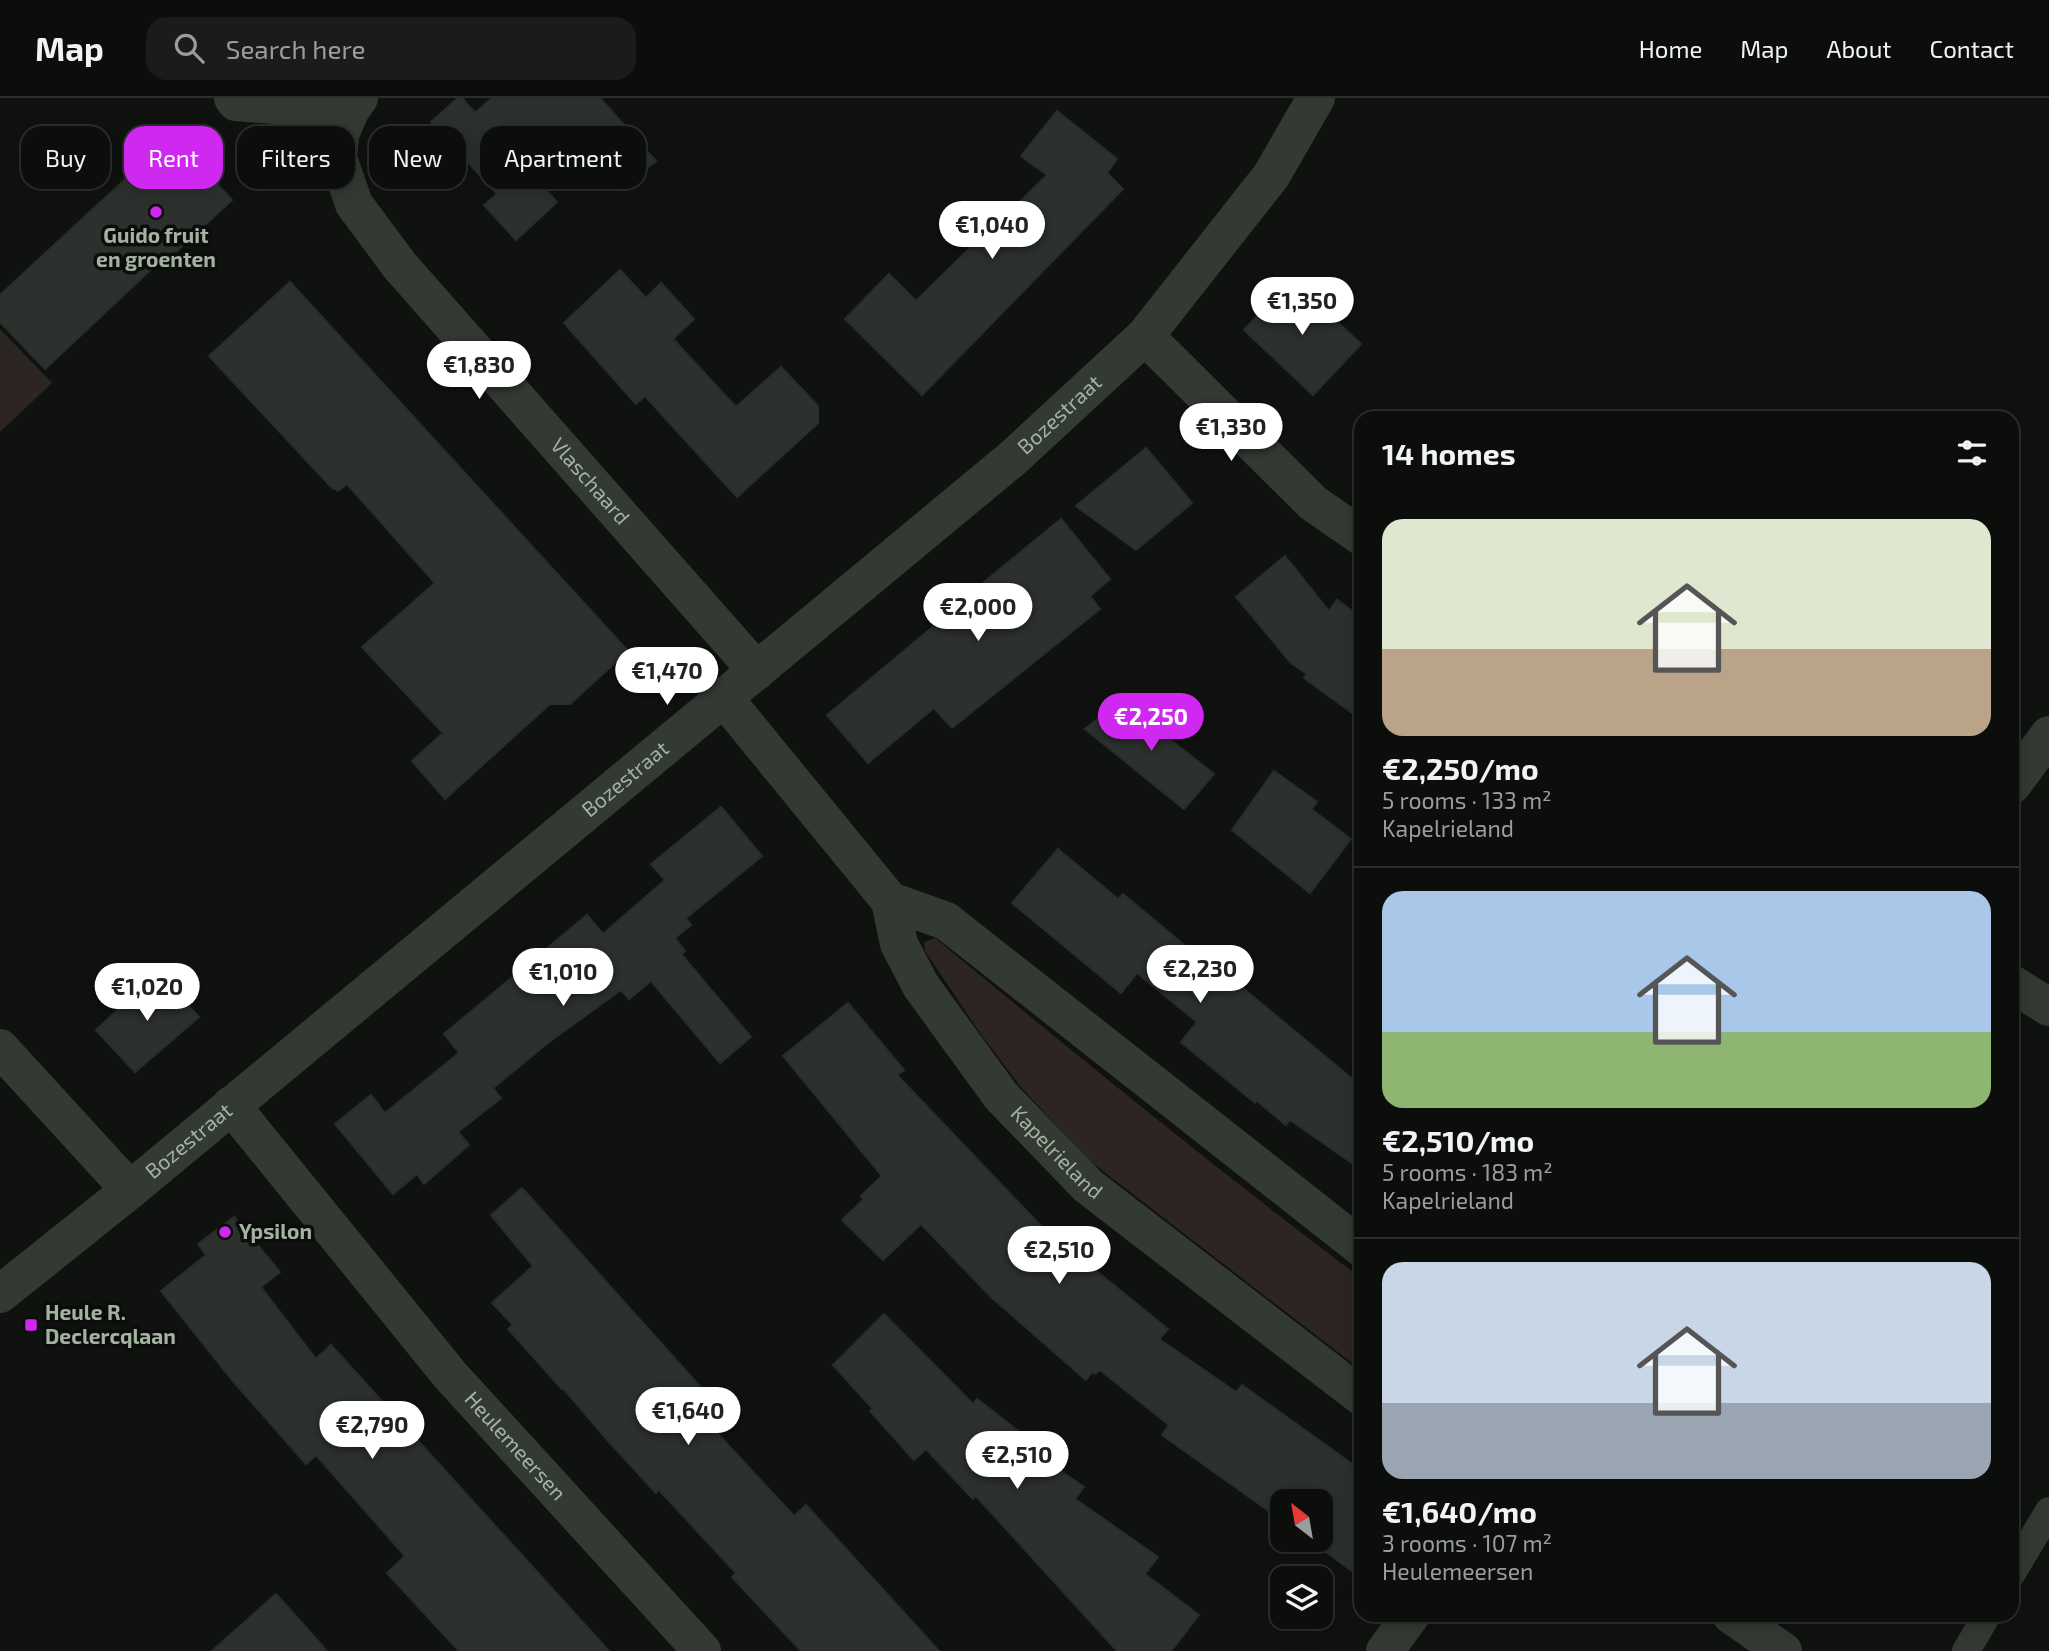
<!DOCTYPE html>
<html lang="en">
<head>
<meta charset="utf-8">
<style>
	:root { --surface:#0c0e0c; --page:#1a1c1a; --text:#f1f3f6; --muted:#9a9c9d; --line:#2c2e2d; --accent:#cf29f1 }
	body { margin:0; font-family:"Exo 2",sans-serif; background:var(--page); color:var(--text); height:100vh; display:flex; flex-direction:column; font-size:26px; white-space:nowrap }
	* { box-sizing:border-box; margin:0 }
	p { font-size:23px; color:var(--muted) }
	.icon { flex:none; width:38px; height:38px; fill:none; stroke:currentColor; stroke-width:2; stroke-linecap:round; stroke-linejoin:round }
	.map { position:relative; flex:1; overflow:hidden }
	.side { position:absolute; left:1354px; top:313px; width:665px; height:1211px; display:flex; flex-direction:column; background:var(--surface); border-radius:21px; box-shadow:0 4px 18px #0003,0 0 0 2px var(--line) }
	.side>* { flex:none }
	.top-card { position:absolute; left:21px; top:28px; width:665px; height:63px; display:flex; gap:14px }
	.needle { width:46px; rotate:329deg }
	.buttons { position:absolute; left:1270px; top:1391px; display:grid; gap:14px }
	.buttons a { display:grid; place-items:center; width:63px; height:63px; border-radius:14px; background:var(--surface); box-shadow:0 4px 18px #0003,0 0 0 2px var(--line); font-size:35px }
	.price { position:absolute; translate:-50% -60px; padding:0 16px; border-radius:24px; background:#fff; color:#222; font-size:23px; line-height:46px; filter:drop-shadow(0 2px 4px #0008) }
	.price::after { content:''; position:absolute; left:50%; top:42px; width:21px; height:16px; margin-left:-10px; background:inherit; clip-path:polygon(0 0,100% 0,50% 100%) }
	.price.active { background:var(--accent); color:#fff }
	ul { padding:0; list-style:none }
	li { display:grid; align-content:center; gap:14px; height:371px; padding:0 28px }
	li+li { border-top:2px solid var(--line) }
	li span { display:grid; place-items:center; height:217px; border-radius:21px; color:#555 }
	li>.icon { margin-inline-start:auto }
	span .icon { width:126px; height:126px; fill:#fffc; stroke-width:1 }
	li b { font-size:30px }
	h2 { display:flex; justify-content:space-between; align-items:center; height:84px; padding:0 28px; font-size:30px }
	.pill { padding:0 24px; border-radius:21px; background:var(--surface); box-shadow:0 4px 18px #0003,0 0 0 2px var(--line); font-size:24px; line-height:63px }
	.pill.active { background:var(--accent); color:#fff }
	header { display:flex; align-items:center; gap:42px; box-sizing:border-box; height:98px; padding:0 35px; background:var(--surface); border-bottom:2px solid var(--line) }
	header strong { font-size:33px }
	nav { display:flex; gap:38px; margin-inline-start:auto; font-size:24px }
	.search { width:490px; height:63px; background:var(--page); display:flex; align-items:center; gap:18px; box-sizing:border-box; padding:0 24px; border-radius:21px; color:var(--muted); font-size:26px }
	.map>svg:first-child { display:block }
	.green { fill:#2c2523 }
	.building { fill:#2d312e; stroke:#2a2e2b; stroke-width:2 }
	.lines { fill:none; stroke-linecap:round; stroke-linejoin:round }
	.service { stroke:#333933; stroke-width:28 }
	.minor { stroke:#333933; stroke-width:38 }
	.poi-dot { fill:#cf29f1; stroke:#0b0d0b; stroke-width:2.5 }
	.labels { text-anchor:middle; stroke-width:7; stroke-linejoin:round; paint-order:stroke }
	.poi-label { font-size:21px; font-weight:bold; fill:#a4b2a1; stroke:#0b0d0b; text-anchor:start }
	.street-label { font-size:21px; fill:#a4b2a1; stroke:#0b0d0b }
</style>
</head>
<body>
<header>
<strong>Map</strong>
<div class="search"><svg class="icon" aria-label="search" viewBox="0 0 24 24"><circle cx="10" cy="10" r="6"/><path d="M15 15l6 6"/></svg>Search here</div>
<nav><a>Home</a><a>Map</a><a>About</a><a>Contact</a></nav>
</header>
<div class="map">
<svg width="2049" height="1553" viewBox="0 0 2049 1553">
	<rect width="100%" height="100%" fill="#101210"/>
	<g class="green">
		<path d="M0 231 52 285 0 334Z"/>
		<path d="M935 840C1075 956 1216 1071 1361 1180V1272L1086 1060 1020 988 980 935 925 853 924 844Z"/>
	</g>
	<g class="building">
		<path d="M458 0H462L475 15 492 0H600L656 63 633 82 513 56 557 104 516 142 484 107 497 96 431 24Z"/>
		<path d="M1057 13 1117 61 1107 75 1123 91 922 297 845 221 889 176 916 203 972 148 973 150 1047 77 1021 58Z"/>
		<path d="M172 38 232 102 164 165 161 162 45 271 0 224V197Z"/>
		<path d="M620 172 646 200 661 185 694 221 673 241 736 309 781 269 818 308V325L737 399 645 298 636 306 564 225Z"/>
		<path d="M1292 181 1361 246 1313 297 1244 232Z"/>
		<path d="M290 184 628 553 570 606H550L445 701 412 663 443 635 362 549 435 485 347 386 338 393 335 390 333 391 209 258Z"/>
		<path d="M1146 350 1192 405 1136 452 1076 408Z"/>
		<path d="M1061 421 1110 481 1090 498 1100 511 952 630 934 610 868 665 827 617 935 527 934 525Z"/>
		<path d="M1285 458 1329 513 1337 502 1362 520V622L1304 580 1307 576 1291 565 1236 499Z"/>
		<path d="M1120 602 1214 676 1184 711 1085 631Z"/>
		<path d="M1274 673 1317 704 1311 711 1351 741 1310 795 1232 732Z"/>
		<path d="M721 709 762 758 686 820 691 827 675 840 685 853 681 856 751 939 720 965 651 883 629 901 621 892 549 944 493 990 501 1000 458 1034 469 1047 424 1086 417 1076 393 1096 335 1026 371 997 385 1015 459 955 444 936 587 817 603 836 665 782 651 766Z"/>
		<path d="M1058 751 1118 801 1123 796 1200 860 1203 857 1362 989V1072L1290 1022 1286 1027 1257 1003 1255 1005 1181 944 1197 924 1137 875 1121 895 1012 805Z"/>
		<path d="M157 875 199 919 135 974 96 932Z"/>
		<path d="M848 905 904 972 897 977 1042 1129 1168 1231 1159 1241 1236 1294 1242 1287 1362 1373V1480L1309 1442H1321V1404H1283V1423L1162 1337 1169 1327 1100 1272 1095 1276 1092 1274 1086 1282 990 1198 921 1126 883 1162 842 1122 864 1101 861 1098 882 1078 783 958Z"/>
		<path d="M522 1090 731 1323 718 1336 794 1418 806 1407 939 1553H801L732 1479 736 1475 659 1392 656 1395 610 1345 563 1290 562 1291 508 1231 513 1227 492 1205 533 1168 491 1117Z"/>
		<path d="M234 1119 280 1174 261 1189 316 1261 331 1247 609 1553H459L387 1475 405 1458 316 1357 306 1366 232 1282 161 1193 206 1157 198 1146Z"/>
		<path d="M884 1216 973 1306 977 1301 1035 1346 1030 1352 1084 1389 1075 1401 1158 1459 1145 1476 1199 1517 1171 1553H1117L976 1398 973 1401 926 1351 914 1362 870 1313 873 1311 833 1267Z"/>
		<path d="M276 1496 327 1553H212Z"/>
	</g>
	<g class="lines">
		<g class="service">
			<path d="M2012 1475 2049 1413"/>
			<path d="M1966 1553 1987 1517"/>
		</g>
		<g class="minor">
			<path d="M233 0 236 4 350 13"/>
			<path id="s1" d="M359 0 350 13 340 37 338 60 354 106 400 168 757 573"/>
			<path d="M1145 238 1313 405 1362 439"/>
			<path id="s2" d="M724 600 890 803 899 846 921 888 1001 998 1088 1088 1362 1299"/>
			<path d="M2012 687 2049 637"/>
			<path d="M890 803 946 823 1362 1150"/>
			<path d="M2012 886 2049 909"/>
			<path d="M0 950 130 1092"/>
			<path id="s3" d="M231 1007 450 1277 702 1553"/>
			<path id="s4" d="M0 1196 130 1092 1013 360 1145 238 1271 78 1316 0"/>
			<path d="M1731 1517 1783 1553"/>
			<path d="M1385 1553 1411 1517"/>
		</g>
	</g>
	<g class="poi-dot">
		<circle cx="156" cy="114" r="7"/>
		<circle cx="225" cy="1134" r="7"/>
		<rect x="24" y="1220" width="14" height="14" rx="3.5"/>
	</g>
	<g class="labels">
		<g class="poi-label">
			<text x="156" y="145" text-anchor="middle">Guido fruit<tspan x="156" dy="24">en groenten</tspan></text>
			<text x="239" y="1141">Ypsilon</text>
			<text x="45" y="1222">Heule R.<tspan x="45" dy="24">Declercqlaan</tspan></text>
		</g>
		<g class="street-label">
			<text dy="7" stroke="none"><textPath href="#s4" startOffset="1377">Bozestraat</textPath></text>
			<text dy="7" stroke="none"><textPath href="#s1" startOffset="478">Vlaschaard</textPath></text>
			<text dy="7" stroke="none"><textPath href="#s4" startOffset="810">Bozestraat</textPath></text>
			<text dy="7" stroke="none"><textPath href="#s4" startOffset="243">Bozestraat</textPath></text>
			<text dy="7" stroke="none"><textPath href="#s2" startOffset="569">Kapelrieland</textPath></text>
			<text dy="7" stroke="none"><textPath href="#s3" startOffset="444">Heulemeersen</textPath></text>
		</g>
	</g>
</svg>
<div class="buttons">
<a><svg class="needle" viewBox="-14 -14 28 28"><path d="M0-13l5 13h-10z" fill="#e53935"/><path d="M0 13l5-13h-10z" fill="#9a9c9d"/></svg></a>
<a><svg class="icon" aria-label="layers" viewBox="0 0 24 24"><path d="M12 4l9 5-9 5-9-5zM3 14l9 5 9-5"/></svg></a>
</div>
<b class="price" style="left:992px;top:163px">€1,040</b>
<b class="price" style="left:1302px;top:239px">€1,350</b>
<b class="price" style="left:479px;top:303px">€1,830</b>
<b class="price" style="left:1231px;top:365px">€1,330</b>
<b class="price" style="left:978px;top:545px">€2,000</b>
<b class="price" style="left:667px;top:609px">€1,470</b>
<b class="price active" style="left:1151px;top:655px">€2,250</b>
<b class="price" style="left:1200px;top:907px">€2,230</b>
<b class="price" style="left:563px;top:910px">€1,010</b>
<b class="price" style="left:147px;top:925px">€1,020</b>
<b class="price" style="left:1059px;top:1188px">€2,510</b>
<b class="price" style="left:688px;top:1349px">€1,640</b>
<b class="price" style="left:372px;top:1363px">€2,790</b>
<b class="price" style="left:1017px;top:1393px">€2,510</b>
<div class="top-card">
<a class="pill">Buy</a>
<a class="pill active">Rent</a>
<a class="pill">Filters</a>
<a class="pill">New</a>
<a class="pill">Apartment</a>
</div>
<section class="side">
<h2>14 homes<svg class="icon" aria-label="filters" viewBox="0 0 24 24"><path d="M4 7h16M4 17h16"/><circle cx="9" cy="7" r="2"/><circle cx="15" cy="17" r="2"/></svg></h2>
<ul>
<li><span style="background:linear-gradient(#dfe7d0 60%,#b9a48a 0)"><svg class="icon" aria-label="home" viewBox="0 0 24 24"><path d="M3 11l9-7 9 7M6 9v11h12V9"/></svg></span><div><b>€2,250/mo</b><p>5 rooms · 133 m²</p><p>Kapelrieland</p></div></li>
<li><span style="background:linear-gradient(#a9c7e8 65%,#8fb573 0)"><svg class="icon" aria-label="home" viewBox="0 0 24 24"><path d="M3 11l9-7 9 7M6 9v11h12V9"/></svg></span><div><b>€2,510/mo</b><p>5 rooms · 183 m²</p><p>Kapelrieland</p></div></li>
<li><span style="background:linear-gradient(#c9d6e8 65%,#9aa5b1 0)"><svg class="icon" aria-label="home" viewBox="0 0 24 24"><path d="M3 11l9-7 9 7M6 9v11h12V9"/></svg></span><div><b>€1,640/mo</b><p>3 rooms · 107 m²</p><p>Heulemeersen</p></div></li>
</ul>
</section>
</div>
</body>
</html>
